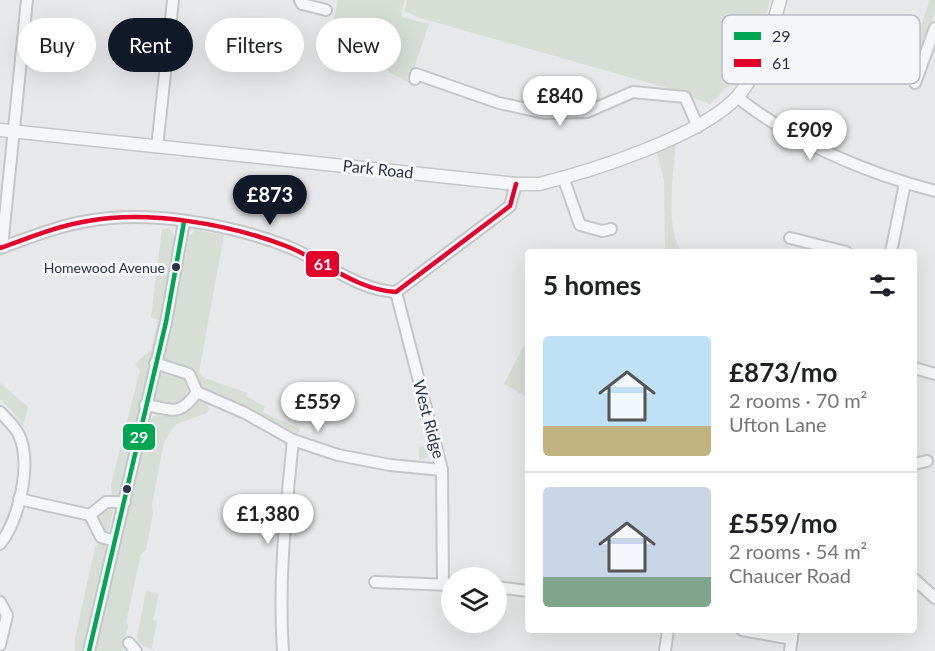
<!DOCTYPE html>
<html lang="en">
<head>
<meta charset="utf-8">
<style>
	:root { --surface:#fff; --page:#f6f6f6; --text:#202124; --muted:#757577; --line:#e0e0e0; --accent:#111827 }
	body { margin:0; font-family:Lato,sans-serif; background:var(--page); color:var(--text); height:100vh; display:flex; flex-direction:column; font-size:22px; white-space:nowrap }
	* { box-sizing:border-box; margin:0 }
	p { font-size:20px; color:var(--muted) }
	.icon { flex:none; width:33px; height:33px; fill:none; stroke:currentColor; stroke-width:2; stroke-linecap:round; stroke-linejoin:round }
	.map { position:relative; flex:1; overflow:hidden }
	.panel { position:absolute; left:525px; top:249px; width:392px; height:384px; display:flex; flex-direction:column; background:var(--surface); border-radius:6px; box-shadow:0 6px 24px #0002 }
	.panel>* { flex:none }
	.top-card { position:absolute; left:18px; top:18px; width:417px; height:54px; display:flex; gap:12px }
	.controls { position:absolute; left:441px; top:567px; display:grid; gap:12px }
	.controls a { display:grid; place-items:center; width:66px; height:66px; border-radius:50%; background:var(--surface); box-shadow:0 6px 24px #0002; font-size:30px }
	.price { position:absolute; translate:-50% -51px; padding:0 14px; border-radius:21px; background:#fff; color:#222; font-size:20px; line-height:39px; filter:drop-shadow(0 2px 3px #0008) }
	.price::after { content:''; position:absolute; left:50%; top:36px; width:18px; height:14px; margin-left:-9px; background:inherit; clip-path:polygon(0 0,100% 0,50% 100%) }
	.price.selected { background:var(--accent); color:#fff }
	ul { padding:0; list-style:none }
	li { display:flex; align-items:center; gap:18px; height:150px; padding:0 18px }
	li+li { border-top:2px solid var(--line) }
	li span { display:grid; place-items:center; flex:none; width:168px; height:120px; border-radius:6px; color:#555 }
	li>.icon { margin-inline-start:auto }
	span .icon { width:72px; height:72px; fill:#fffc; stroke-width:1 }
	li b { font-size:26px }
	h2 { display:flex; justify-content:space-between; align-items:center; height:72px; padding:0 18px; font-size:26px }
	.chip { padding:0 21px; border-radius:27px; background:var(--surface); box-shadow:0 6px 24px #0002; font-size:21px; line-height:54px }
	.chip.selected { background:var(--accent); color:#fff }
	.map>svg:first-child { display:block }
	.green { fill:#d6ded6 }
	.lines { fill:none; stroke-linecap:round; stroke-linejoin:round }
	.minor-casing { stroke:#c4c6c8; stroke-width:14 }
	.tertiary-casing { stroke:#c4c6c8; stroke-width:15 }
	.minor { stroke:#f5f6f7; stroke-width:10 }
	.tertiary { stroke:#f5f6f7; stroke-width:12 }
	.bus-1-casing { stroke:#f4f6f9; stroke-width:9 }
	.bus-2-casing { stroke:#f4f6f9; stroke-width:9 }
	.bus-1 { stroke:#00a651; stroke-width:4.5 }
	.bus-2 { stroke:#e4002b; stroke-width:4.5 }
	.bus-dot { fill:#2b3445; stroke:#f4f6f9; stroke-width:2 }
	.labels { text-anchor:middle; stroke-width:6; stroke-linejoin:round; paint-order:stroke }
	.bus-label { font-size:14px; fill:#2b3445; stroke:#f4f6f9; text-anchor:end }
	.street-label { font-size:16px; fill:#2b3445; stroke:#f4f6f9 }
	.key { fill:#f4f6f9; stroke:#b8bcc3; stroke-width:1.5 }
	.key-label { font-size:16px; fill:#2b3445 }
	.line-badge { stroke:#f4f6f9; stroke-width:2 }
	.badge-label { font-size:16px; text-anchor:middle; font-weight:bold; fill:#fff }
</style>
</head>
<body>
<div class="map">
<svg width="935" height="651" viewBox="0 0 935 651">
	<rect width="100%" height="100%" fill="#e6e8ea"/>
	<g class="green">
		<path d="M338 0H405L401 13 402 17 429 24 409 83 375 64 329 47Z"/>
		<path d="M407 0H770C759 41 743 76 710 104L667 88 417 17 405 11Z"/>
		<path d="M930 0H935V11L915 68 907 72 905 71Z"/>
		<path d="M676 142C674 168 664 234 683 252H665L664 180 656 149Z"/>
		<path d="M169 228 178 240 119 496 112 498 111 485 140 370 135 364 151 350 158 320 151 317 162 229Z"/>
		<path d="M195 230 224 235 199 372 202 377 247 393 246 396 265 407 262 412 300 429 298 434 234 402 203 391 163 358 189 237Z"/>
		<path d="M528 338V398L504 384Z"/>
		<path d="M162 371 186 376 189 384 184 404 180 407 154 404 153 399Z"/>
		<path d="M0 383 28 407 23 427 13 412 0 399Z"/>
		<path d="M201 401 207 403 209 409 207 413 177 424 171 430 164 442 152 504 153 514 146 550 141 554 126 622 128 626 123 651H94L146 423 159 413 181 415 193 403Z"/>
		<path d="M420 417 423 418 432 447 427 458 419 460V447L428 445Z"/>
		<path d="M109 507 113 511 108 532 103 533 96 518 97 514Z"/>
		<path d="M98 544 105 545 106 550 83 651H75V639L95 547Z"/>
		<path d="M146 591 159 594 153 620 157 622 152 647 155 651 139 643 137 637Z"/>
	</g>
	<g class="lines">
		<g class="minor-casing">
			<g id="minor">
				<path d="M300 0 302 4 326 10"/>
				<path d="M415 79 416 74 499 103 545 113 587 112 633 92 685 97 698 127"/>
				<path d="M915 83 935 28"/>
				<path d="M737 97C795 143 863 172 935 191"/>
				<path d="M157 147 173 0"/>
				<path d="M563 177 580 225 602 231 611 229"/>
				<path d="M790 238 846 252"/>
				<path d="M4 247 3 237 27 0"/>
				<path d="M0 248C29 238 57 226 88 221 149 210 229 224 286 246 323 260 356 290 396 292L510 206 516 184"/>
				<path d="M891 252 905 183"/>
				<path d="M396 292 442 470 443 584"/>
				<path d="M914 368 935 374"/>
				<path d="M197 392 245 413 293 440 338 455 390 465 442 470"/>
				<path d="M145 405C172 409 179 418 197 392L189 374 155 363"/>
				<path d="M0 412C6 418 14 426 18 433 33 462 19 520 0 544"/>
				<path d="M914 464 927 461"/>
				<path d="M19 499 90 515"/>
				<path d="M115 541 101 537 90 515 106 502H125"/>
				<path d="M914 579 935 598"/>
				<path d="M375 582 452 585"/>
				<path d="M496 587 528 591"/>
				<path d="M0 602 7 615 0 645"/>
				<path d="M742 630 792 639"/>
				<path d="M129 643 136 651"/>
				<path d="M89 651 166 322 184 222"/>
				<path d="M283 651C278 580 286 511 293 440"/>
				<path d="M665 651 668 630"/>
				<path d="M790 651 793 630"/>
			</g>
		</g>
		<g class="tertiary-casing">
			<path id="tertiary" d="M0 130 516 184H539C592 171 702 136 738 96 761 69 771 33 780 0"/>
		</g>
		<use href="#minor" class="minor"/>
		<use href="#tertiary" class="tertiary"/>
		<g class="bus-1-casing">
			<path id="bus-1" d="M89 651 166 322 184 222"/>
		</g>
		<g class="bus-2-casing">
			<path id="bus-2" d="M0 248C29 238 57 226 88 221 149 210 229 224 286 246 323 260 356 290 396 292L510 206 516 184"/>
		</g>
		<use href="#bus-1" class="bus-1"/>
		<use href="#bus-2" class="bus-2"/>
	</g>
	<g class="bus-dot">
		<circle cx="176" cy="267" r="5"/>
		<circle cx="127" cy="489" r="5"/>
	</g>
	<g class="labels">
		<g class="bus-label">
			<text x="165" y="273">Homewood Avenue</text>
		</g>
		<g class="street-label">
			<text transform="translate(378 169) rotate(6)" y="6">Park Road</text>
			<text transform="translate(429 419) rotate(75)" y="6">West Ridge</text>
		</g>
	</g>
	<rect x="722" y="15" width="198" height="69" rx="9" class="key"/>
	<rect x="734" y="32" width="27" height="8" fill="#00a651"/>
	<rect x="734" y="59" width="27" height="8" fill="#e4002b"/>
	<g class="key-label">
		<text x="772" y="42">29</text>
		<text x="772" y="69">61</text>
	</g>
	<g class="line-badge">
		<rect x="305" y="250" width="35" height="28" rx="6" fill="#e4002b"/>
		<rect x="122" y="423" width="34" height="28" rx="6" fill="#00a651"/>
	</g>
	<g class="badge-label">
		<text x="323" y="270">61</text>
		<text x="139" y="443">29</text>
	</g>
</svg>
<div class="controls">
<a><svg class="icon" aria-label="layers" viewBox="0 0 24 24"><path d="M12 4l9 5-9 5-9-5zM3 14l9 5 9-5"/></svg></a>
</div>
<b class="price" style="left:560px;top:127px">£840</b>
<b class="price" style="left:810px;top:161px">£909</b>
<b class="price selected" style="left:270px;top:226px">£873</b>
<b class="price" style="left:318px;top:433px">£559</b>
<b class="price" style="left:268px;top:545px">£1,380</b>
<div class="top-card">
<a class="chip">Buy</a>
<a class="chip selected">Rent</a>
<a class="chip">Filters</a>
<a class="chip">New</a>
</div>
<section class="panel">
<h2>5 homes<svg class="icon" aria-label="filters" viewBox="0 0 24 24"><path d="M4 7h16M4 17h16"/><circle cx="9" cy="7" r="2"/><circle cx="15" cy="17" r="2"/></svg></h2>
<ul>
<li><span style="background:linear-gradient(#bfe0f5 75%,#c2b280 0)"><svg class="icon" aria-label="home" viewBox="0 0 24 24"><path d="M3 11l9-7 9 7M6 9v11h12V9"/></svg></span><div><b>£873/mo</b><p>2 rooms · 70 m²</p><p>Ufton Lane</p></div></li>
<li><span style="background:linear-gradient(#c9d6e8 75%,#7fa58c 0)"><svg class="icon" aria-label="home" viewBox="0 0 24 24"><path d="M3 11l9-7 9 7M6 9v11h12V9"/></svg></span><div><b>£559/mo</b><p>2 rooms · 54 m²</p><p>Chaucer Road</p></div></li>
</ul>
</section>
</div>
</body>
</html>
